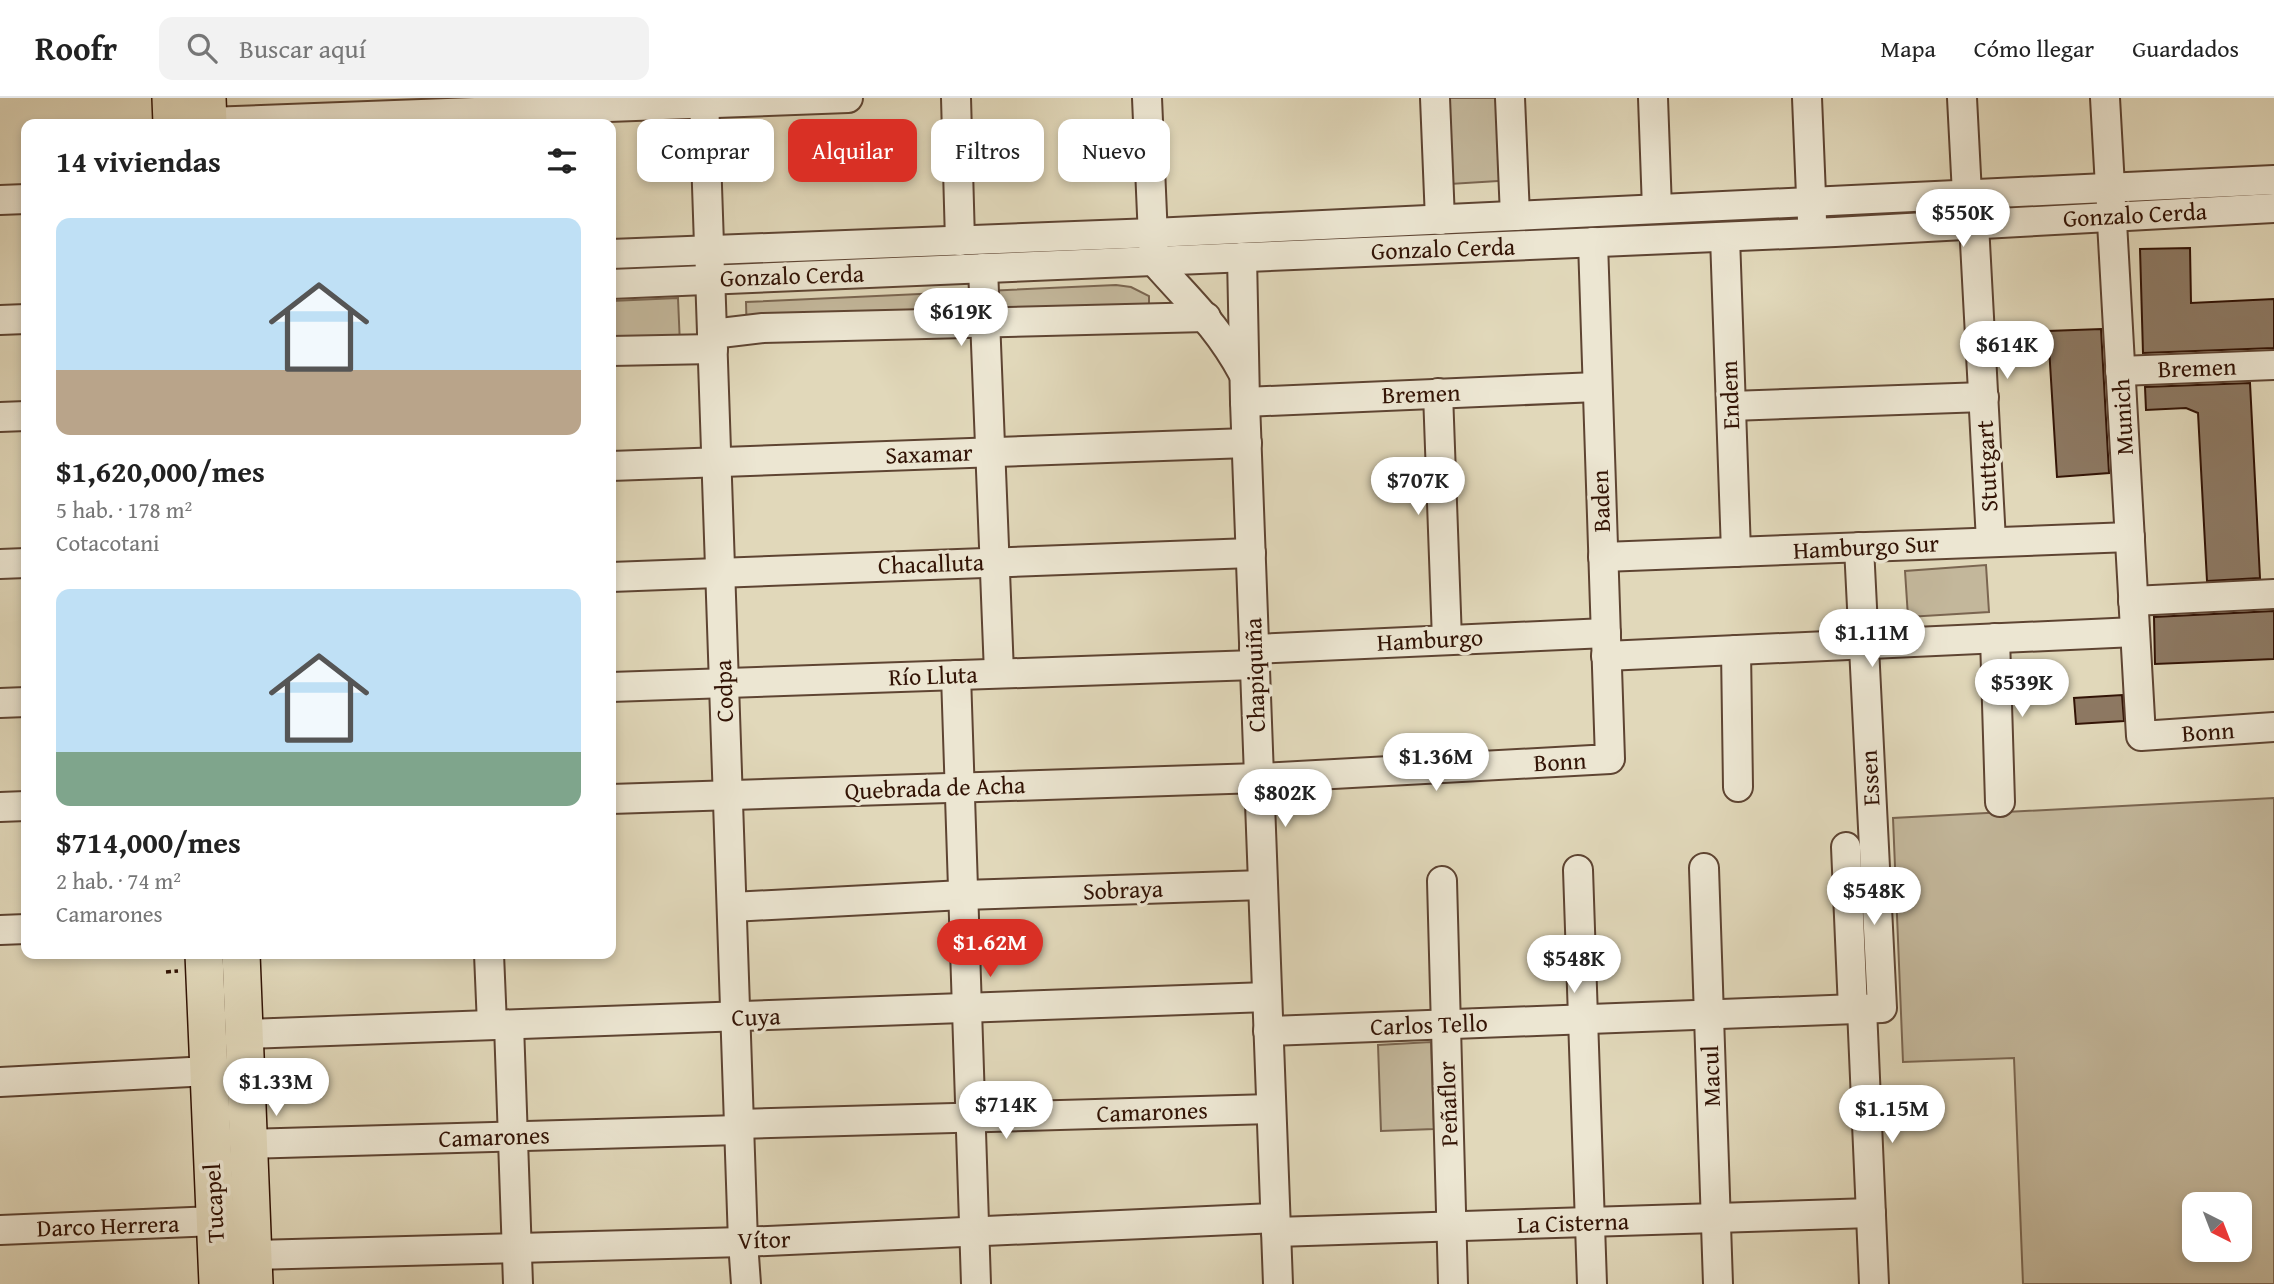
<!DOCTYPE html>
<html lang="es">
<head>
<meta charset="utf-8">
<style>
	:root { --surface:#fff; --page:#f2f2f2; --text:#222; --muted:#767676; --line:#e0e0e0; --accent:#d93025 }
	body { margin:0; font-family:"Gentium Book Plus",serif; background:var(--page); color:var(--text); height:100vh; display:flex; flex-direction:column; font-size:26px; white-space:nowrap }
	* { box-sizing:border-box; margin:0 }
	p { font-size:23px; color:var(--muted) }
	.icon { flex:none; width:38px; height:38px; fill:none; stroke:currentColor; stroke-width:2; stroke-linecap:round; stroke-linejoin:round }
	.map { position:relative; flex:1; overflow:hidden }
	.side { position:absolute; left:21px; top:21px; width:595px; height:840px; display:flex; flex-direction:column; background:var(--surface); border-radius:14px; box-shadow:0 4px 10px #0003 }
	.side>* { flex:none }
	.banner { position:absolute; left:637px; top:21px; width:665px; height:63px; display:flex; gap:14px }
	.needle { width:46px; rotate:138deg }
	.controls { position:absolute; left:2182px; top:1094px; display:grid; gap:14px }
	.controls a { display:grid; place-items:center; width:70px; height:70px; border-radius:14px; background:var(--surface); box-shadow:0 4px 10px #0003; font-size:35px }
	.price { position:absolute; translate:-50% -60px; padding:0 16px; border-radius:24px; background:#fff; color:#222; font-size:23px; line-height:46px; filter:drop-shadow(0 2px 4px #0008) }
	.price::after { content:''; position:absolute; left:50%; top:42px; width:21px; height:16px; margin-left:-10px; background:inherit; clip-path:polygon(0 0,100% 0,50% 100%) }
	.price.active { background:var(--accent); color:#fff }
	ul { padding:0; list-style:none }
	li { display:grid; align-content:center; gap:14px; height:371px; padding:0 35px }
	li span { display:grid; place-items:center; height:217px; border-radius:14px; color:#555 }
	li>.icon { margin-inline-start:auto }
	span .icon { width:126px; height:126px; fill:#fffc; stroke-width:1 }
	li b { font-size:30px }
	h2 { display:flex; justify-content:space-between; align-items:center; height:84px; padding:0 35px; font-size:30px }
	.pill { padding:0 24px; border-radius:14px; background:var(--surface); box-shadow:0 4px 10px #0003; font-size:24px; line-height:63px }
	.pill.active { background:var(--accent); color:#fff }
	header { display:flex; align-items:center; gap:42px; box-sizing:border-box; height:98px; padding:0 35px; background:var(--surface); border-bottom:2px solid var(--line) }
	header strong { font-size:33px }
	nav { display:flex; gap:38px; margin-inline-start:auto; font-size:24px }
	.search { width:490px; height:63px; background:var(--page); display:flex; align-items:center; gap:18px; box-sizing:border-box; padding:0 24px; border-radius:14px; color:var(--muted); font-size:26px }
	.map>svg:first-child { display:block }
	.green { fill:#c3b79b; stroke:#7a6550; stroke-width:2; fill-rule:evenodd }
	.building { fill:#8d7963; stroke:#321305; stroke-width:2 }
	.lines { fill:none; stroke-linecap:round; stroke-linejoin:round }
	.minor-casing { stroke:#5e4432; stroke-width:32 }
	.major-casing { stroke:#321305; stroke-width:40 }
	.path { stroke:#321305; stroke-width:3.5; stroke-dasharray:5 3.5; stroke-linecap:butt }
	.minor { stroke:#ece6d2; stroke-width:28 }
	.major { stroke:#e1d8ba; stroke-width:37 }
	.labels { text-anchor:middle; stroke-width:7; stroke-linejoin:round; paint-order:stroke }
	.street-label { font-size:24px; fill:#321305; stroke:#ece6d2 }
</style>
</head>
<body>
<header>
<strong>Roofr</strong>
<div class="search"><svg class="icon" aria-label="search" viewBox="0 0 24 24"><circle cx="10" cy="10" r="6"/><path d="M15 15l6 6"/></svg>Buscar aquí</div>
<nav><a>Mapa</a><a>Cómo llegar</a><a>Guardados</a></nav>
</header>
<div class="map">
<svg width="2274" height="1186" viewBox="0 0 2274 1186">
	<rect width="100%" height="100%" fill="#e1d8ba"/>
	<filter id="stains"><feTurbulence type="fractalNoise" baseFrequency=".00286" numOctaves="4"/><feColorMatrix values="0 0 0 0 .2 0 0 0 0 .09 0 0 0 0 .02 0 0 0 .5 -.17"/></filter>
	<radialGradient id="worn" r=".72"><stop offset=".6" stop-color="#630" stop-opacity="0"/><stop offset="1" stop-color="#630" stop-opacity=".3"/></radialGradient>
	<g class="green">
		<path d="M1445 0H1510L1514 82 1450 86Z"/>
		<path d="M1116 187 1131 189 1149 198V225L747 243 746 204Z"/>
		<path d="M678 200 680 247 611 250V203Z"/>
		<path d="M1986 467 1989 514 1908 519 1905 473Z"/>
		<path d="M2274 700V1186H2023L2014 960 1903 964 1893 720ZM2194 1106H2240V1152H2194Z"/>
		<path d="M1431 944 1434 1031 1381 1033 1378 947Z"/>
	</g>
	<g class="building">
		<path d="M2190 150 2191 205 2274 201V250L2143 255 2140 151Z"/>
		<path d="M2101 231 2109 375 2057 379 2048 233Z"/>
		<path d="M2250 285 2260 480 2207 483 2198 315 2186 310 2146 312 2145 289Z"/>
		<path d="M2274 513V561L2155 566 2154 519Z"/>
		<path d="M2122 597 2124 623 2076 626 2074 600Z"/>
	</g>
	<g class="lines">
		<g class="minor-casing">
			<g id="minor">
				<path d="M704 0 743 1144 746 1186"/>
				<path d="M956 0 960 143"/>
				<path d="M1147 0 1154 163C1189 203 1217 227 1243 275"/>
				<path d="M1435 0 1440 122"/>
				<path d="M1510 0 1515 118"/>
				<path d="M1653 0 1657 111"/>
				<path d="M1807 0 1812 122"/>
				<path d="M1962 0 1967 96"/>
				<path d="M2105 0 2141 638 2274 629"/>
				<path d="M208 24 848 0"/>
				<path d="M0 102 26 101"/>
				<path d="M1974 126 1991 443"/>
				<path d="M1725 139 1736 454"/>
				<path d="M611 156 1153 135 2274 82"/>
				<path d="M1242 159 1245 304 1278 1186"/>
				<path d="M983 170 999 575"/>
				<path d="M611 186 1835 134 2274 110"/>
				<path d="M0 222 26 221"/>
				<path d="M712 236 763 230 1206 219"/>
				<path d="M611 253 713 251"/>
				<path d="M2120 273 2274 267"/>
				<path d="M1438 295 1447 542"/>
				<path d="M1245 304 1597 289"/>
				<path d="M1731 308 1984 299"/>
				<path d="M0 319 26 318"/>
				<path d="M611 368 1247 345"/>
				<path d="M1603 459 2130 439"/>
				<path d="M0 466 26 465"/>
				<path d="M611 479 1251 455"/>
				<path d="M2133 503 2274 496"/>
				<path d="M1995 540 2000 704"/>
				<path d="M1254 551 1606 535"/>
				<path d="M1736 552 1738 689"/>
				<path d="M1606 558 2135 534"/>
				<path d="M956 577 976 1186"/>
				<path d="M611 589 1255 567"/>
				<path d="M0 605 26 604"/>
				<path d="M611 701 1259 680 1610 661 1593 144"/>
				<path d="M0 709 26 708"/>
				<path d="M1846 749 1853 911"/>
				<path d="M1704 770 1718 1186"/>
				<path d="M1578 772 1592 1186"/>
				<path d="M1442 783 1453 1186"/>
				<path d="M732 809 963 797 1263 787"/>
				<path d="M0 832 26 831"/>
				<path d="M489 856 492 927"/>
				<path d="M1862 911 1874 1186"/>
				<path d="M509 927 518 1186"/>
				<path d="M1268 933 1882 910 1859 449"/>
				<path d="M244 936 1267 899"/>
				<path d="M0 984 209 973"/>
				<path d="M739 1026 1271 1011"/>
				<path d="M249 1046 739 1032"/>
				<path d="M0 1132 215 1123"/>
				<path d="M1276 1134 1871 1115"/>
				<path d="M253 1157 743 1144 1275 1120"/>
			</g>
		</g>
		<g class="major-casing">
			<g id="major">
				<path d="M171 0 172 26"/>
				<path d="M207 0 208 26"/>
				<path d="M204 856 218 1186"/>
				<path d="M241 856 254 1186"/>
			</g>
		</g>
		<path class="path" d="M166 874 178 873"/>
		<use href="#minor" class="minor"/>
		<use href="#major" class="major"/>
	</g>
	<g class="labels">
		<g class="street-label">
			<text transform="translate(2135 117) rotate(-3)" y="8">Gonzalo Cerda</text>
			<text transform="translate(1443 151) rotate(-2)" y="8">Gonzalo Cerda</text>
			<text transform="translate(792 178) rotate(-2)" y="8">Gonzalo Cerda</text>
			<text transform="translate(2197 270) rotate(-2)" y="8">Bremen</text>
			<text transform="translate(1421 296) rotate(-2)" y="8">Bremen</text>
			<text transform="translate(1730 297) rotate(-92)" y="8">Endem</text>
			<text transform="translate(2123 319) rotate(-93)" y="8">Munich</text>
			<text transform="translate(929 356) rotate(-2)" y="8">Saxamar</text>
			<text transform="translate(1987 368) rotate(-93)" y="8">Stuttgart</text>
			<text transform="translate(1601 403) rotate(-92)" y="8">Baden</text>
			<text transform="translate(1866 449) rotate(-3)" y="8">Hamburgo Sur</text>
			<text transform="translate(931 466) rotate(-2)" y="8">Chacalluta</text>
			<text transform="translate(1430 542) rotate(-3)" y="8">Hamburgo</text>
			<text transform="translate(1255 577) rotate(-92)" y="8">Chapiquiña</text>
			<text transform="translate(933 578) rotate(-2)" y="8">Río Lluta</text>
			<text transform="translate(724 593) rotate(-92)" y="8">Codpa</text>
			<text transform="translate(2208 634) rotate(-4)" y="8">Bonn</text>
			<text transform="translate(1560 664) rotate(-3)" y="8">Bonn</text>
			<text transform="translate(1870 680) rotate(-93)" y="8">Essen</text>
			<text transform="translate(935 690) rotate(-2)" y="8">Quebrada de Acha</text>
			<text transform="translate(1123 792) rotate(-2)" y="8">Sobraya</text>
			<text transform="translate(756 919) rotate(-2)" y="8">Cuya</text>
			<text transform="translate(1429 927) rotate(-2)" y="8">Carlos Tello</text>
			<text transform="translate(1711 978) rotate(-92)" y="8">Macul</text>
			<text transform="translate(1448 1006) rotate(-92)" y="8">Peñaflor</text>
			<text transform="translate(1152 1014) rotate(-2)" y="8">Camarones</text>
			<text transform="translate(494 1039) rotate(-2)" y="8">Camarones</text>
			<text transform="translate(214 1105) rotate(-93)" y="8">Tucapel</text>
			<text transform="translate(1573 1125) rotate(-2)" y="8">La Cisterna</text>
			<text transform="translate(108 1128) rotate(-2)" y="8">Darco Herrera</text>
			<text transform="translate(764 1142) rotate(-2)" y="8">Vítor</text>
		</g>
	</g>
	<rect width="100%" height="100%" filter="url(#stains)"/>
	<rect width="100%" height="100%" fill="url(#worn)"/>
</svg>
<div class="controls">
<a><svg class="needle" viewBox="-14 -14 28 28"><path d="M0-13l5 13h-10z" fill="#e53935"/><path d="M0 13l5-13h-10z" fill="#767676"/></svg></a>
</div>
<b class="price" style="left:1963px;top:151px">$550K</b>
<b class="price" style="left:961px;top:250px">$619K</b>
<b class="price" style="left:2007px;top:283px">$614K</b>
<b class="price" style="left:1418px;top:419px">$707K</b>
<b class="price" style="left:1872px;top:571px">$1.11M</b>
<b class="price" style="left:2022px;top:621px">$539K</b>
<b class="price" style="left:1436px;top:695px">$1.36M</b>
<b class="price" style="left:1285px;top:731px">$802K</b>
<b class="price" style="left:1874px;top:829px">$548K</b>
<b class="price active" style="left:990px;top:881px">$1.62M</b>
<b class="price" style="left:1574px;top:897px">$548K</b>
<b class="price" style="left:276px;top:1020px">$1.33M</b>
<b class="price" style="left:1006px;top:1043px">$714K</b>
<b class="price" style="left:1892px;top:1047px">$1.15M</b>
<div class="banner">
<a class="pill">Comprar</a>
<a class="pill active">Alquilar</a>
<a class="pill">Filtros</a>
<a class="pill">Nuevo</a>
</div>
<section class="side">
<h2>14 viviendas<svg class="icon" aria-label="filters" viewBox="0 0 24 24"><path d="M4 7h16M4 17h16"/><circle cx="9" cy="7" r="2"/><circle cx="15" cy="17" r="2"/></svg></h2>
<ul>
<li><span style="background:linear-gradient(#bfe0f5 70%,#b9a48a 0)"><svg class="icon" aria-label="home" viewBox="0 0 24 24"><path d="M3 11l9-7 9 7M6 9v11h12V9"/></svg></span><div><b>$1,620,000/mes</b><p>5 hab. · 178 m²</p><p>Cotacotani</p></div></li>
<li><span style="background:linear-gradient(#bfe0f5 75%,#7fa58c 0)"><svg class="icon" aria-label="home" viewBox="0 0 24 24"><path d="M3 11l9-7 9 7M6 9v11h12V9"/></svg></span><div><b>$714,000/mes</b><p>2 hab. · 74 m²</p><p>Camarones</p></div></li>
</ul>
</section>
</div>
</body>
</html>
